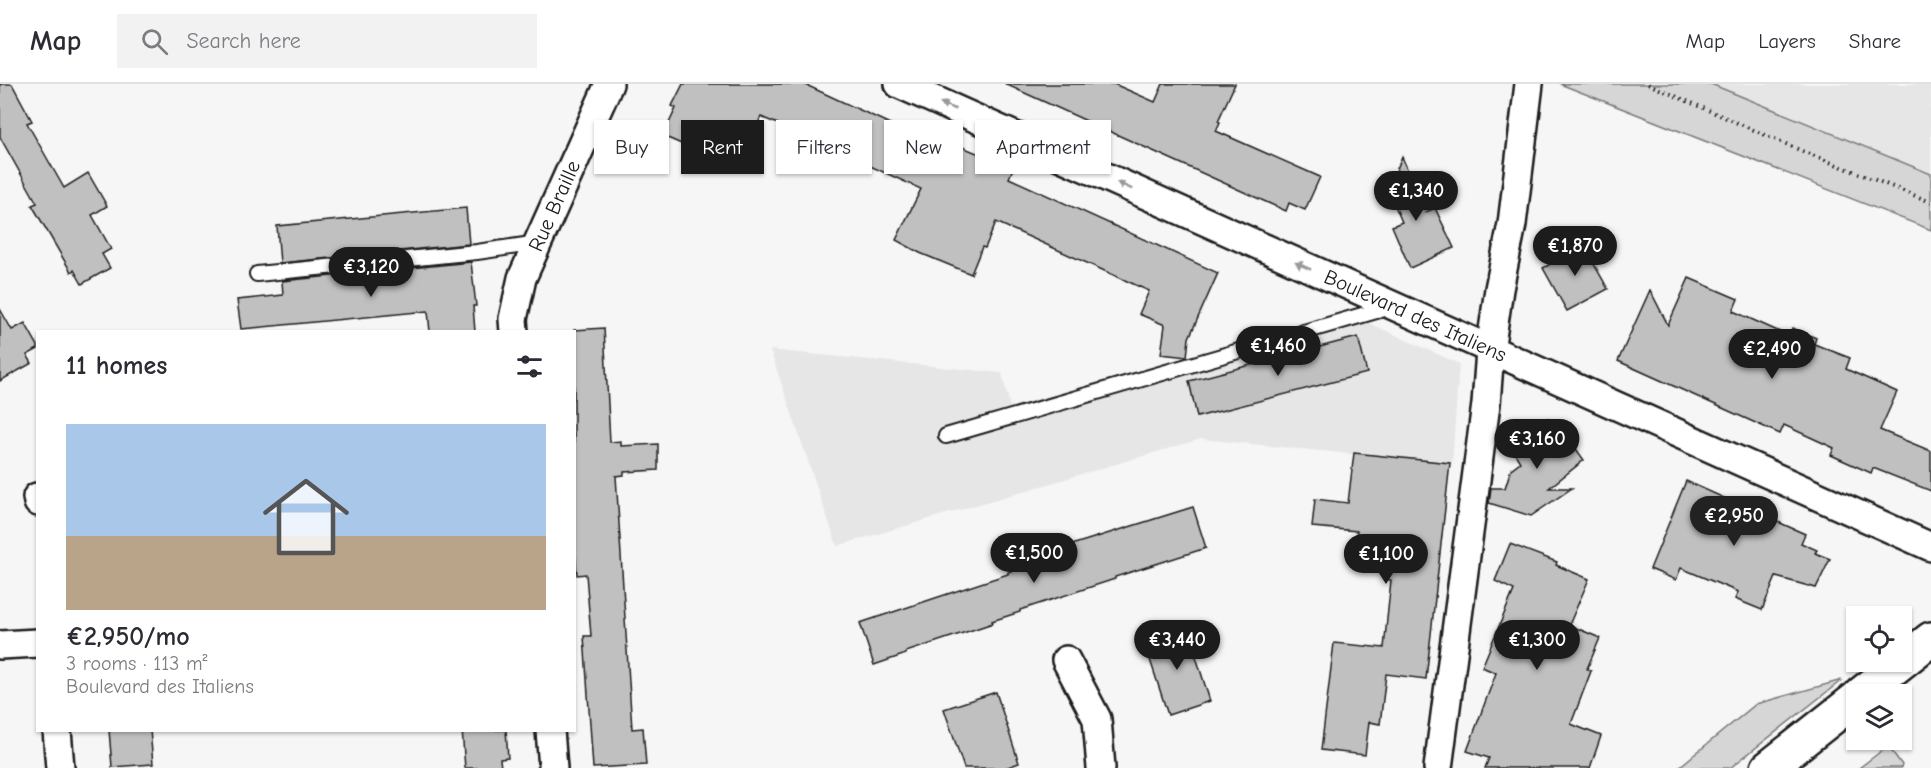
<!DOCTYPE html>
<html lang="en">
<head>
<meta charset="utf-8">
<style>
	:root { --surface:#fff; --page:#f2f2f3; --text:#2b2b33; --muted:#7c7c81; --line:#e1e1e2; --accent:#1c1c1c }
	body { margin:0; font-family:"Comic Neue",sans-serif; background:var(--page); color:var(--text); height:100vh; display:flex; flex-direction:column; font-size:22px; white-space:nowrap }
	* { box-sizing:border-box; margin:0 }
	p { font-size:20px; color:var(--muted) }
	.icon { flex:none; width:33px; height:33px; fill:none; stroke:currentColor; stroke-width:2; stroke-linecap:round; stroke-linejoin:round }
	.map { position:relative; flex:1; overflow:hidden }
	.side { position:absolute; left:36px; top:246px; width:540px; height:402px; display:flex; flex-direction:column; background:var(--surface); border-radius:0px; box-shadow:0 2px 4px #0004 }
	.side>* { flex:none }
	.guide { position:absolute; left:594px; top:36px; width:570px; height:54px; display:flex; gap:12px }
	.buttons { position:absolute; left:1846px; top:522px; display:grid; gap:12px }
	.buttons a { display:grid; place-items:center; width:66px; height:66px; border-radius:0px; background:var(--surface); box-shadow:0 2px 4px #0004; font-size:30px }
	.price { position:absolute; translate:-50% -51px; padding:0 14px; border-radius:21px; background:var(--accent); color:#fff; font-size:20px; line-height:39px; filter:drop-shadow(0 2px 3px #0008) }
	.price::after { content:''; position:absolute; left:50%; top:36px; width:18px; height:14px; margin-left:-9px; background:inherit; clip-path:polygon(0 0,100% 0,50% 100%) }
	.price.current { background:#222; color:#fff }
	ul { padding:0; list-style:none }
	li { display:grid; align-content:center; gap:12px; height:318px; padding:0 30px }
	li span { display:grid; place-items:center; height:186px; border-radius:0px; color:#555 }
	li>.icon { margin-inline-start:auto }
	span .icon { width:108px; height:108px; fill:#fffc; stroke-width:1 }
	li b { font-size:26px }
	h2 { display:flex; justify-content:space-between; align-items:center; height:72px; padding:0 30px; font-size:26px }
	.pill { padding:0 21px; border-radius:0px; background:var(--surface); box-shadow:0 2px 4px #0004; font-size:21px; line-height:54px }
	.pill.current { background:var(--accent); color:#fff }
	header { display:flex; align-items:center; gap:36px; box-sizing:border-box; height:84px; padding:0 30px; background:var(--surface); border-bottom:2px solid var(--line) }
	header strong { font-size:28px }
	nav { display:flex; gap:33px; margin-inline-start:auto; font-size:21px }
	.search { width:420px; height:54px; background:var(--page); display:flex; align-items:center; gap:15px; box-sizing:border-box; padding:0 21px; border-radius:0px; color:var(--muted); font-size:22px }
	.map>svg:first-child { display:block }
	.built { fill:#e6e6e6 }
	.green { fill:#d6d6d6; stroke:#797979; stroke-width:1.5 }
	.building { fill:#c0c0c0; stroke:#1c1c1c; stroke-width:1.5 }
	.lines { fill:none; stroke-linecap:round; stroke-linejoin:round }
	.service-casing { stroke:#1c1c1c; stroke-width:18 }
	.minor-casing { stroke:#1c1c1c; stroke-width:32 }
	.secondary-casing { stroke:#1c1c1c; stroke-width:38 }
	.path { stroke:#1c1c1c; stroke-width:4; stroke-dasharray:1.5 4.5; stroke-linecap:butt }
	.service { stroke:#fff; stroke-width:14 }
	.minor { stroke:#fff; stroke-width:27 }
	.secondary { stroke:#fff; stroke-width:33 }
	.oneway { fill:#999 }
	.labels { text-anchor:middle; stroke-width:6; stroke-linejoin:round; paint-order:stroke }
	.street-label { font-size:21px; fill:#1c1c1c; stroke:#fff }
</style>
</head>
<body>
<header>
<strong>Map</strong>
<div class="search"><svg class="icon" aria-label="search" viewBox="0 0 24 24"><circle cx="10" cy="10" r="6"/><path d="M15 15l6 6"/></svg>Search here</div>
<nav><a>Map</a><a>Layers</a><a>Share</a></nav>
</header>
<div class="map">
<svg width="1931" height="684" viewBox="0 0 1931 684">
	<rect width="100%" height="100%" fill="#f6f6f6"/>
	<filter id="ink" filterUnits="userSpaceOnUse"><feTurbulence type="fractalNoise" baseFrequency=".0167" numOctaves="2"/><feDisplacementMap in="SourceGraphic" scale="12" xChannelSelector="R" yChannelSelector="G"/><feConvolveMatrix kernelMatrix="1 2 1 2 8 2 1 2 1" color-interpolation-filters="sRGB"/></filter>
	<g filter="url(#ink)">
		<g class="built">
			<path d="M1711 0H1931V90L1890 74Z"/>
			<path d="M1345 228 1459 280 1452 380 1201 355 837 462 770 266 1002 289 1010 323Z"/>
		</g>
		<g class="green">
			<path d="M1560 0H1711L1931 90V146Z"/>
			<path d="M1842 596 1730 684H1678L1756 620Z"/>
			<path d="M1888 662 1902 681 1901 684H1859Z"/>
		</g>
		<g class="building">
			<path d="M0 0H12L32 37 27 39 64 104 88 89 107 122 92 131 111 165 102 170 110 184 82 200 74 186 71 188 32 121 37 119 0 53Z"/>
			<path d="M683 0H804L944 65 948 57 984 72 990 70 1014 82 1009 94 1218 189 1189 254 1187 273 1161 270 1165 241 1139 230 1149 207 996 138 985 164 982 163 971 190 920 169 896 156 921 105 846 71 844 74 807 58 809 53 761 33 737 84 663 52 676 24 672 22Z"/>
			<path d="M1005 0H1114L1155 18 1163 0H1235L1218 37 1220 38 1216 47 1320 93 1305 126 1289 119 1286 127Z"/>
			<path d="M1402 73 1426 128 1435 124 1454 164 1410 184 1392 142 1402 138 1388 106Z"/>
			<path d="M466 124 469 160 280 179 277 142Z"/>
			<path d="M1581 157 1608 205 1567 227 1543 184 1561 174 1558 169Z"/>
			<path d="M471 178 476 222H473L475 248H430L428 227 241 245 237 216 283 211 282 197Z"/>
			<path d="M1689 194 1738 215 1733 227 1789 252 1792 244 1816 254 1814 260 1850 274 1846 285 1897 308 1880 346 1931 367V407L1873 384 1871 389 1831 371 1834 364 1784 341 1780 350 1618 277 1650 206 1668 241Z"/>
			<path d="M0 225 12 246 25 239 38 262V265L27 271 32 279 0 297Z"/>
			<path d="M604 244 610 358 621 357V362L658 360V386L624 388V391L616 392 632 645 643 644 646 681 593 684 584 552H591L586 490 577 491 574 455V246Z"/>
			<path d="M1358 253 1367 289 1197 333 1189 297Z"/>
			<path d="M1548 334 1559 351 1564 348 1584 376 1549 404H1572L1531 432 1489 419 1491 404H1505L1511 385 1520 378 1509 360Z"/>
			<path d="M1354 369 1450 379 1426 595 1386 590 1380 640 1369 638 1365 671 1321 666 1334 559 1384 564 1391 496 1385 495 1386 484 1377 483 1379 469 1355 466 1357 447 1312 443 1315 415 1348 419Z"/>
			<path d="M1686 397 1805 450 1801 459 1817 466 1815 469 1830 475 1816 504 1776 493 1762 526 1735 515 1738 508 1681 484 1676 496 1650 485Z"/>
			<path d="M1193 423 1206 464 1115 493V495L1020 526V528L992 537 993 539 906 568V570L874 581 860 539 1008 490V488L1038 478 1036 472Z"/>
			<path d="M1510 460 1557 478 1556 481 1589 495 1569 541 1600 554 1587 585 1591 587 1571 640 1601 652 1590 684H1485L1489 674 1467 667 1496 589 1482 583 1514 506 1495 497Z"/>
			<path d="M1187 544 1210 617 1168 631 1144 557Z"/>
			<path d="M996 608 1019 679 1005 684H964L944 625Z"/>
			<path d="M109 646H150L153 680 112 683Z"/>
			<path d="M462 646H506L508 674 500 675 501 684H465Z"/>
		</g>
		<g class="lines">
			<g class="service-casing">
				<g id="service">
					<path d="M257 190 477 168 538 159"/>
					<path d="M946 352 1390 223"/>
				</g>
			</g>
			<g class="minor-casing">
				<g id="minor">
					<path id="s1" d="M899 0 1931 463"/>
					<path id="s2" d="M514 248 513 235 522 194 609 0"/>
					<path d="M37 413 38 418"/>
					<path d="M0 561 38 559"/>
					<path d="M1066 576 1097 635 1101 684"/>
					<path d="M57 646 60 684"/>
					<path d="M550 646 553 684"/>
					<path d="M1438 684 1486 320 1490 267 1499 205 1512 140 1529 0"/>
				</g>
			</g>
			<g class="secondary-casing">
				<g id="secondary">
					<path d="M1861 610 1931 555"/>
					<path d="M1768 684 1857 614"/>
				</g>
			</g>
			<path class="path" d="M1648 0 1802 67 1931 118"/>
			<use href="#service" class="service"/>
			<use href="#minor" class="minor"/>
			<use href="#secondary" class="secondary"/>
		</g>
		<defs><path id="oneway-solid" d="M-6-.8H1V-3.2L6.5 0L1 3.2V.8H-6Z" transform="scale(1.5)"/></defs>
		<g class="oneway">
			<use href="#oneway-solid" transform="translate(948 22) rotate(-156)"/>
			<use href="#oneway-solid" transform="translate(1125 102) rotate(-156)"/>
			<use href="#oneway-solid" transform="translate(1303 182) rotate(-156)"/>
		</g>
	</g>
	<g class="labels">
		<g class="street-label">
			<text dy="7" stroke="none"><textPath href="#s2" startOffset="134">Rue Braille</textPath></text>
			<text dy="7" stroke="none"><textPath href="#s1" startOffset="566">Boulevard des Italiens</textPath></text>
		</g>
	</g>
</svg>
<div class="buttons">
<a><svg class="icon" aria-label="locate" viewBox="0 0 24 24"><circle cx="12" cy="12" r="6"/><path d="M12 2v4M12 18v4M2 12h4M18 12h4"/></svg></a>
<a><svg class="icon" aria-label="layers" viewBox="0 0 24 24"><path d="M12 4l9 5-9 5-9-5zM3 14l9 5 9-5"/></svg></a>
</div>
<b class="price" style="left:1416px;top:138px">€1,340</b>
<b class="price" style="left:1575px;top:193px">€1,870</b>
<b class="price" style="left:371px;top:214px">€3,120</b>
<b class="price" style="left:1278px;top:293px">€1,460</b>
<b class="price" style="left:1772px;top:296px">€2,490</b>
<b class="price" style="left:1537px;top:386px">€3,160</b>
<b class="price current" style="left:1734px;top:463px">€2,950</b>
<b class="price" style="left:1034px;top:500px">€1,500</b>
<b class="price" style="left:1386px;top:501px">€1,100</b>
<b class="price" style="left:1177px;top:587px">€3,440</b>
<b class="price" style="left:1537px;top:587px">€1,300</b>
<div class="guide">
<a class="pill">Buy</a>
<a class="pill current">Rent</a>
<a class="pill">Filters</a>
<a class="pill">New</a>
<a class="pill">Apartment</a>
</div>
<section class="side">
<h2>11 homes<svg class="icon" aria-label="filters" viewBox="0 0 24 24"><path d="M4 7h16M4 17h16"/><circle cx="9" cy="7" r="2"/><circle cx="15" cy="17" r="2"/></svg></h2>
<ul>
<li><span style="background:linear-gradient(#a9c7e8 60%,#b9a48a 0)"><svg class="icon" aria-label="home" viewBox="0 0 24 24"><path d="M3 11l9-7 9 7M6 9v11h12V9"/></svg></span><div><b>€2,950/mo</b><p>3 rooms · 113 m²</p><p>Boulevard des Italiens</p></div></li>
</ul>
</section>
</div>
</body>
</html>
